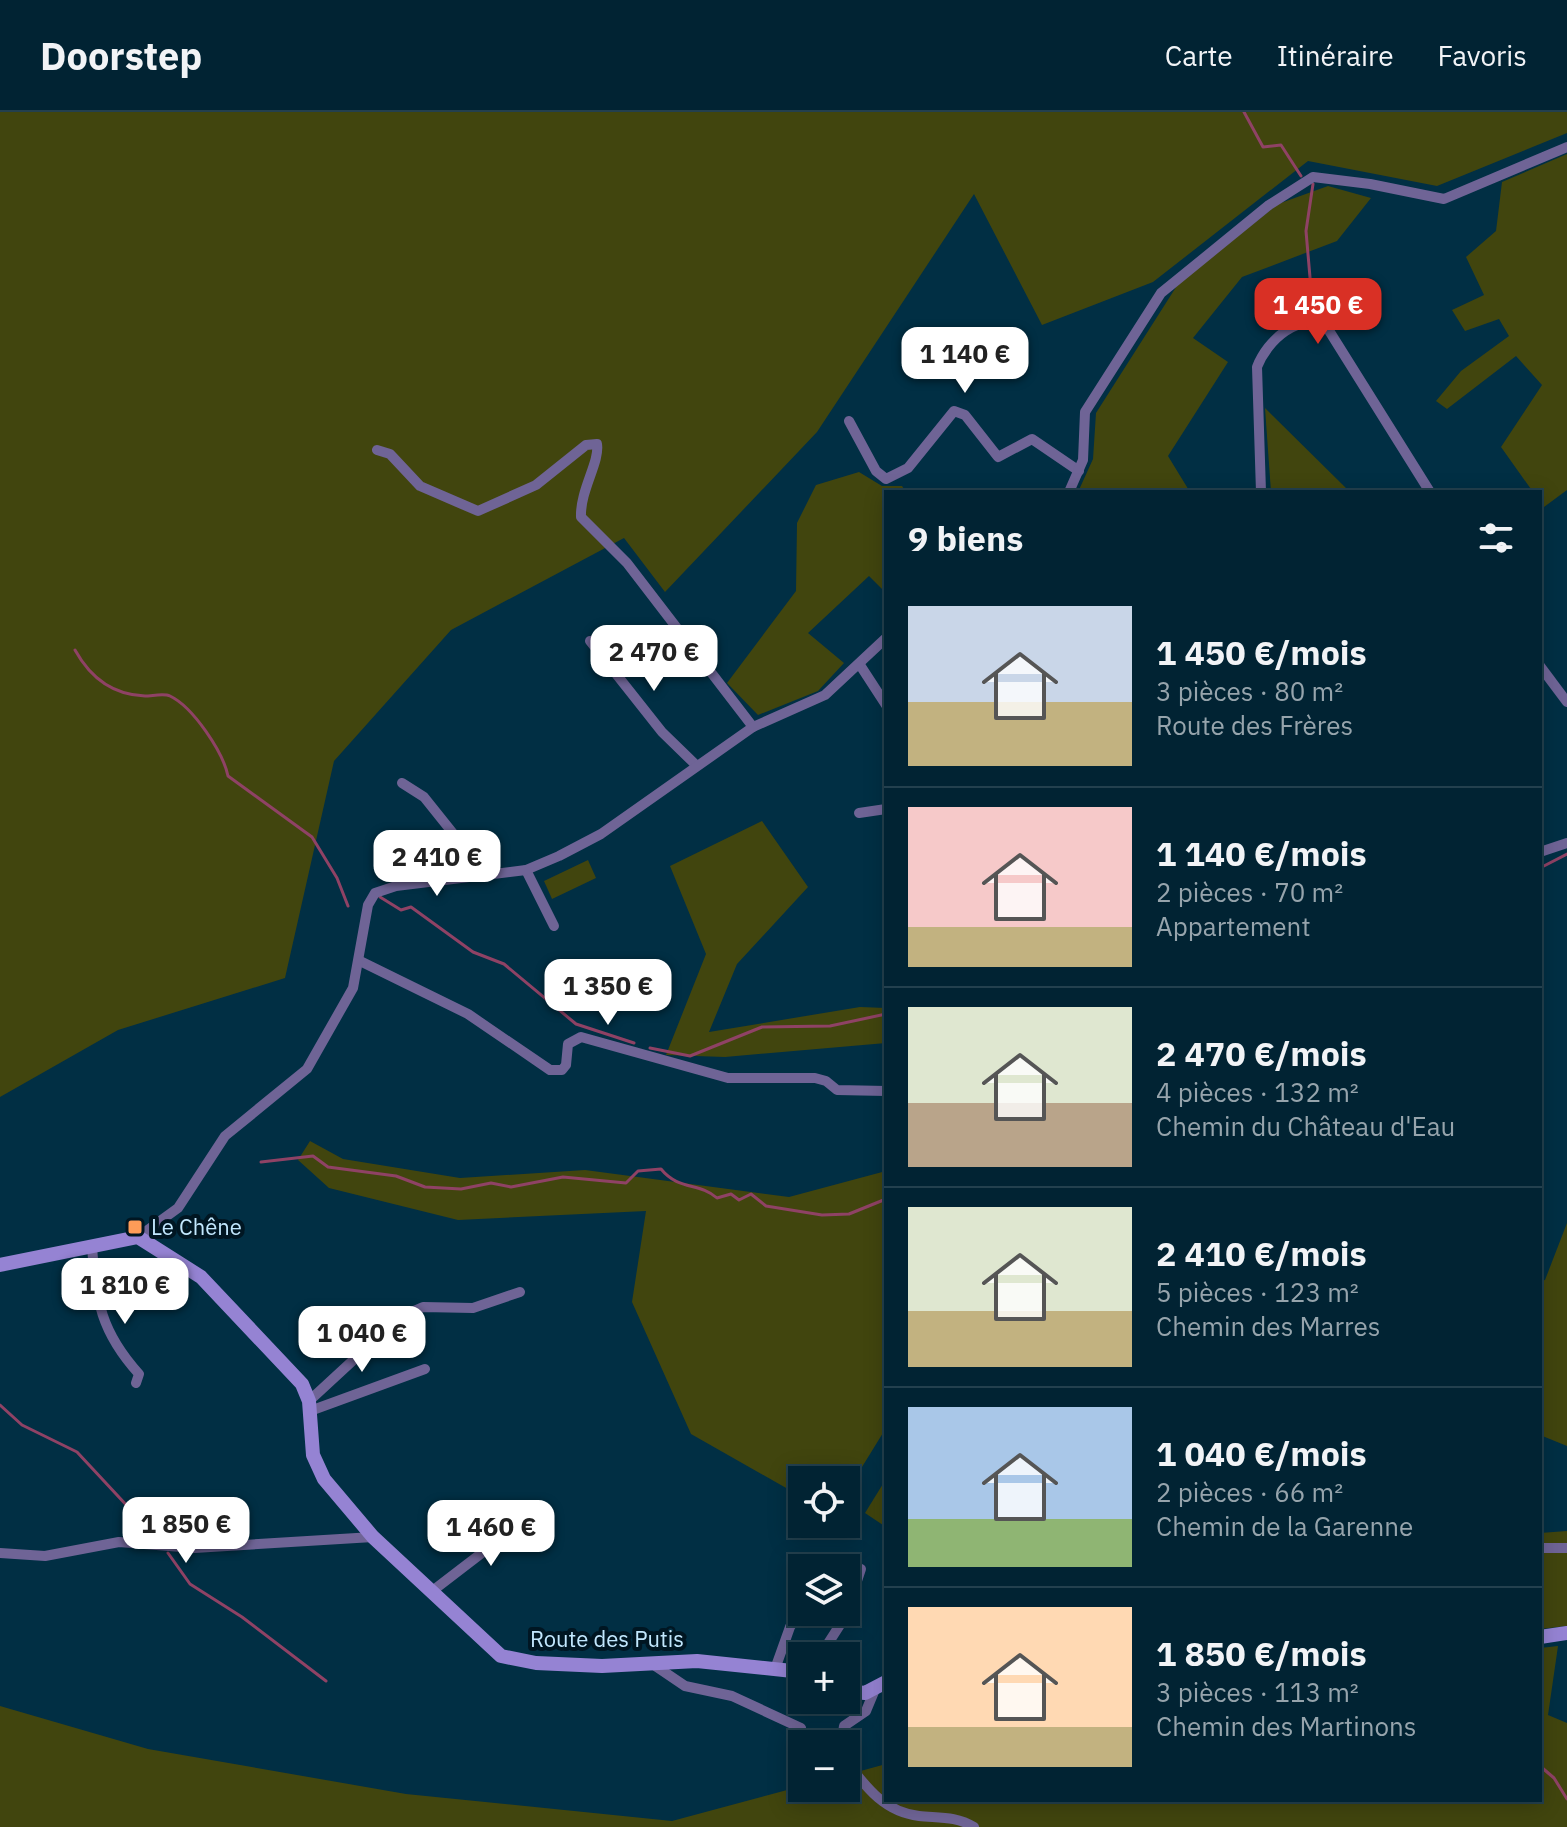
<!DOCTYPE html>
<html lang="fr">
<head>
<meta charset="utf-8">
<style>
	:root { --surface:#012333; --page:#0f2f3f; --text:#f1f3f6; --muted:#96a4ac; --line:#23404e; --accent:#d93025 }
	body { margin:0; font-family:"IBM Plex Sans",sans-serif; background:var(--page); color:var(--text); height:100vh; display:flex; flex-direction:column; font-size:30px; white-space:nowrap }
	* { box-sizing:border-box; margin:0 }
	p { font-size:26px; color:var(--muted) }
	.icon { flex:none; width:44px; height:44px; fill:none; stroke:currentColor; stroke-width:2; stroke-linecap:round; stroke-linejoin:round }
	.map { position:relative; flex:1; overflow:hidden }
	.panel { position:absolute; left:884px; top:378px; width:658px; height:1312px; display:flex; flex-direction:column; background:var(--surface); border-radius:0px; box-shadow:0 4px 20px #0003,0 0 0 2px var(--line) }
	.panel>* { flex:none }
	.fabs { position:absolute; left:788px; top:1354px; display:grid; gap:16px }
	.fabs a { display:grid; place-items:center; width:72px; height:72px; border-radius:0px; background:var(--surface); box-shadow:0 4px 20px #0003,0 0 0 2px var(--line); font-size:40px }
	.price { position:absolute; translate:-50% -68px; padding:0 18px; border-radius:16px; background:#fff; color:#222; font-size:26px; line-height:52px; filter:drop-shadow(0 2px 4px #0008) }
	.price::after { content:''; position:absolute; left:50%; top:48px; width:24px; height:18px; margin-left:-12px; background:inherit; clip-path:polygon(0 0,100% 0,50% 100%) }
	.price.on { background:var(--accent); color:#fff }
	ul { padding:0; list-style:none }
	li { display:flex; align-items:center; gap:24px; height:200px; padding:0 24px }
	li+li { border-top:2px solid var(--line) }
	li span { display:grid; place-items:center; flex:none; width:224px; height:160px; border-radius:0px; color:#555 }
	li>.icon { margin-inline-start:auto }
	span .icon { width:96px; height:96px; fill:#fffc; stroke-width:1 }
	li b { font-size:34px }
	h2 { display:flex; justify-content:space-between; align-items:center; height:96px; padding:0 24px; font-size:34px }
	header { display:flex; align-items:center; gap:48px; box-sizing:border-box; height:112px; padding:0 40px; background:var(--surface); border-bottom:2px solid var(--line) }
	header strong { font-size:38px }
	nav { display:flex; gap:44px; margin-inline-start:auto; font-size:28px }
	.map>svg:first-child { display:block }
	.green { fill:#41450e }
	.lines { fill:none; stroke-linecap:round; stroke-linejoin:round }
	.stream { stroke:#8f4265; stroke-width:3 }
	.street { stroke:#6f6496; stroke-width:10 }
	.secondary { stroke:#9583d3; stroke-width:14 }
	.poi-dot { fill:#fe9c58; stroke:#001622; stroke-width:3 }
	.labels { text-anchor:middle; stroke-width:8; stroke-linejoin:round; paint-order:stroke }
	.poi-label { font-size:22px; fill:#c2e8fe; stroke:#001622; text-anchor:start }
	.street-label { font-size:22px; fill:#c2e8fe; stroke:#001622 }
</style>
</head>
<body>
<header>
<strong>Doorstep</strong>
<nav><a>Carte</a><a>Itinéraire</a><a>Favoris</a></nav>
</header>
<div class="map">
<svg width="1567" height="1715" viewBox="0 0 1567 1715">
	<rect width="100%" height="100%" fill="#012f44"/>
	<g class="green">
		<path d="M0 0H1567V21L1437 74 1308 49 1153 170 1042 213 974 82 817 320 665 480 624 426 451 518 334 649 285 866 118 918 0 985Z"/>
		<path d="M1567 42V378L1544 395 1540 380H1533L1501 335 1542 273 1516 244 1447 297 1436 289 1461 259 1509 224 1499 207 1465 219 1452 198 1484 183 1466 145 1496 119 1502 70Z"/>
		<path d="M1328 74 1371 86 1337 129 1242 165 1193 226 1228 250 1168 344 1190 380 1142 376 1138 380H1078L1093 347 1096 301 1178 172 1278 92Z"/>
		<path d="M1265 296 1350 380H1271Z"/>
		<path d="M859 360 882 374H902L906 380H886V481L869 464 808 521 844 551 818 579 758 603 727 571 796 479 797 411 816 373Z"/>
		<path d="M762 709 808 775 737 852 709 920 860 895 886 896V931L725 945 666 943 706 842 670 754Z"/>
		<path d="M588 748 596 766 552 787 544 769Z"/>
		<path d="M310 1029 343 1047 460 1066 585 1058 789 1085 886 1059V1316L846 1381V1368H802V1385L691 1322 632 1190 646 1099 458 1108 329 1076 298 1048Z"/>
		<path d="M1567 1111V1334L1540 1323V1169L1545 1168Z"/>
		<path d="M886 1367V1415L865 1401Z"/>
		<path d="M1567 1419V1514L1540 1517V1421Z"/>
		<path d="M1558 1534 1548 1603 1567 1611V1715H0V1594L148 1637 406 1682 672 1709 802 1674 846 1676V1663L886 1652V1688H1540V1536Z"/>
	</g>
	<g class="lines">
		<g class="stream">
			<path d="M1244 0 1263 35 1281 33 1301 64"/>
			<path d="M1313 72 1306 119 1311 177 1319 209"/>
			<path d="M75 538C90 565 112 583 145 584 152 584 164 581 170 584 193 595 223 640 228 664L312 725 337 766 348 794"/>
			<path d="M1540 756 1567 742"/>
			<path d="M380 785 401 798 411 795 473 840 504 852 576 912 634 931"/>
			<path d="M650 936 690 944 762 915 830 914 886 902"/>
			<path d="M261 1050 313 1044 328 1055 396 1064 425 1075 461 1077 491 1071 511 1075 563 1065 626 1071 638 1059 661 1057C679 1079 699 1070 717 1086L731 1082 739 1088 751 1082 766 1094 822 1103 849 1102 886 1087"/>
			<path d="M0 1293 22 1313 77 1340 157 1426"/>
			<path d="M168 1441 190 1472 242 1505 326 1569"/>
			<path d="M1540 1654 1554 1666 1567 1687"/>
		</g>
		<g class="street">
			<path d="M849 309 876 359 886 367 908 356 954 299 965 303 998 345 1032 327 1079 359"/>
			<path d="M377 338 390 342 420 374 478 399 536 373 586 333 597 332C600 350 580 378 581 405L627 451 753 615"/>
			<path d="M1069 380 1083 348 1085 300 1161 181 1269 93 1313 65 1370 72 1444 87 1567 35"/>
			<path d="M1261 380 1257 255C1267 229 1299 198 1328 217L1430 380"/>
			<path d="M590 529 662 620 696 653"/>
			<path d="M860 553 886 593"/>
			<path d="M1540 554 1567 590"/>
			<path d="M402 671 424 685 464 735 498 761"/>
			<path d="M859 701 886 697"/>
			<path d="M1540 740 1567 731"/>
			<path d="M526 758 554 814"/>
			<path d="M360 849 468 902 550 958H562L566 953 568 932 581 925 728 966H815L826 969 837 978 886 979"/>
			<path d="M138 1125 178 1096 225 1024 307 957 353 876 368 793 375 781 396 774 526 758 559 744 601 722 753 615 825 583 886 526"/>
			<path d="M92 1135C96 1189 101 1220 139 1262L136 1271"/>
			<path d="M309 1289 400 1205 423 1195 473 1196 520 1180"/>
			<path d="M310 1299 425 1257"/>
			<path d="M1540 1436H1567"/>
			<path d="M0 1441 45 1444 119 1430 194 1436 373 1425"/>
			<path d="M820 1456 823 1449"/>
			<path d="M431 1480 504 1424 530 1409"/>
			<path d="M820 1544 845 1505 861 1457"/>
			<path d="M654 1553 685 1574 732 1584 801 1616"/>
			<path d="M775 1557 790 1515 802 1496"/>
			<path d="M841 1632 844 1614 866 1599 876 1575"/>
			<path d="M846 1649C866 1675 884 1700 919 1704 940 1706 956 1704 974 1715"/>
		</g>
		<g class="secondary">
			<path d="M0 1153 138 1125 201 1165 302 1272 309 1289 313 1343 324 1367 373 1425 501 1544 536 1551 602 1554 697 1549 802 1560"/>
			<path d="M1540 1525 1567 1521"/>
			<path d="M846 1579 865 1581 886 1570"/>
		</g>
	</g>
	<rect class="poi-dot" x="127" y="1107" width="16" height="16" rx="4"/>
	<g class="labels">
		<g class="poi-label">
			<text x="151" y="1123">Le Chêne</text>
		</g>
		<g class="street-label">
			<text x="607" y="1535">Route des Putis</text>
		</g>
	</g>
</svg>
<div class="fabs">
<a><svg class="icon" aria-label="locate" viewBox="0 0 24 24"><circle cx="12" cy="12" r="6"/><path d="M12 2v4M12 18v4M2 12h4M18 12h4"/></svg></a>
<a><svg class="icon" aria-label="layers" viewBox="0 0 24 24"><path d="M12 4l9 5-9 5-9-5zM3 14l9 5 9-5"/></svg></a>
<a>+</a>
<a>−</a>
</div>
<b class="price on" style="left:1318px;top:234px">1 450 €</b>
<b class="price" style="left:965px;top:283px">1 140 €</b>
<b class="price" style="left:654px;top:581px">2 470 €</b>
<b class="price" style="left:437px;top:786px">2 410 €</b>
<b class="price" style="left:608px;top:915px">1 350 €</b>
<b class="price" style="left:125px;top:1214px">1 810 €</b>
<b class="price" style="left:362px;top:1262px">1 040 €</b>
<b class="price" style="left:186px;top:1453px">1 850 €</b>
<b class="price" style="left:491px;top:1456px">1 460 €</b>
<section class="panel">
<h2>9 biens<svg class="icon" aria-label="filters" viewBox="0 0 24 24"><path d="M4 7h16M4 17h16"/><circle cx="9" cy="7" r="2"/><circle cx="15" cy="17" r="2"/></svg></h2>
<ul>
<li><span style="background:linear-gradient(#c9d6e8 60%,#c2b280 0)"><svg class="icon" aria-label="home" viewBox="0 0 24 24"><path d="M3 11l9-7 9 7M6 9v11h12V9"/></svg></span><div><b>1 450 €/mois</b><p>3 pièces · 80 m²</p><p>Route des Frères</p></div></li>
<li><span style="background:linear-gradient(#f6c9c9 75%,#c2b280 0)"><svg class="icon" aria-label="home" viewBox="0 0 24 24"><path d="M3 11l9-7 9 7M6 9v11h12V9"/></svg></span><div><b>1 140 €/mois</b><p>2 pièces · 70 m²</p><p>Appartement</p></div></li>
<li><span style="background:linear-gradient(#dfe7d0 60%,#b9a48a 0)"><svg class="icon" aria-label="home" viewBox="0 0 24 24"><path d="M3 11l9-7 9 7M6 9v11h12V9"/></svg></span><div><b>2 470 €/mois</b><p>4 pièces · 132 m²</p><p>Chemin du Château d'Eau</p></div></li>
<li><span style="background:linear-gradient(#dfe7d0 65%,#c2b280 0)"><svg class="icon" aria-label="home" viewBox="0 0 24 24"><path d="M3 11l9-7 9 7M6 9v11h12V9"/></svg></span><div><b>2 410 €/mois</b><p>5 pièces · 123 m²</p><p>Chemin des Marres</p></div></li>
<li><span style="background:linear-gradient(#a9c7e8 70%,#8fb573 0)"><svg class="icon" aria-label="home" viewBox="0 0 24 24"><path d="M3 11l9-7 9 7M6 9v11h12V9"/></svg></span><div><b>1 040 €/mois</b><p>2 pièces · 66 m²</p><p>Chemin de la Garenne</p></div></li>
<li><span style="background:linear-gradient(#ffd9b3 75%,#c2b280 0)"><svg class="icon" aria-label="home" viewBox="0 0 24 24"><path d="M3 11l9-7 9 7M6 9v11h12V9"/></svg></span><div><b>1 850 €/mois</b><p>3 pièces · 113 m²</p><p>Chemin des Martinons</p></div></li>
</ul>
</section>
</div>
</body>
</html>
